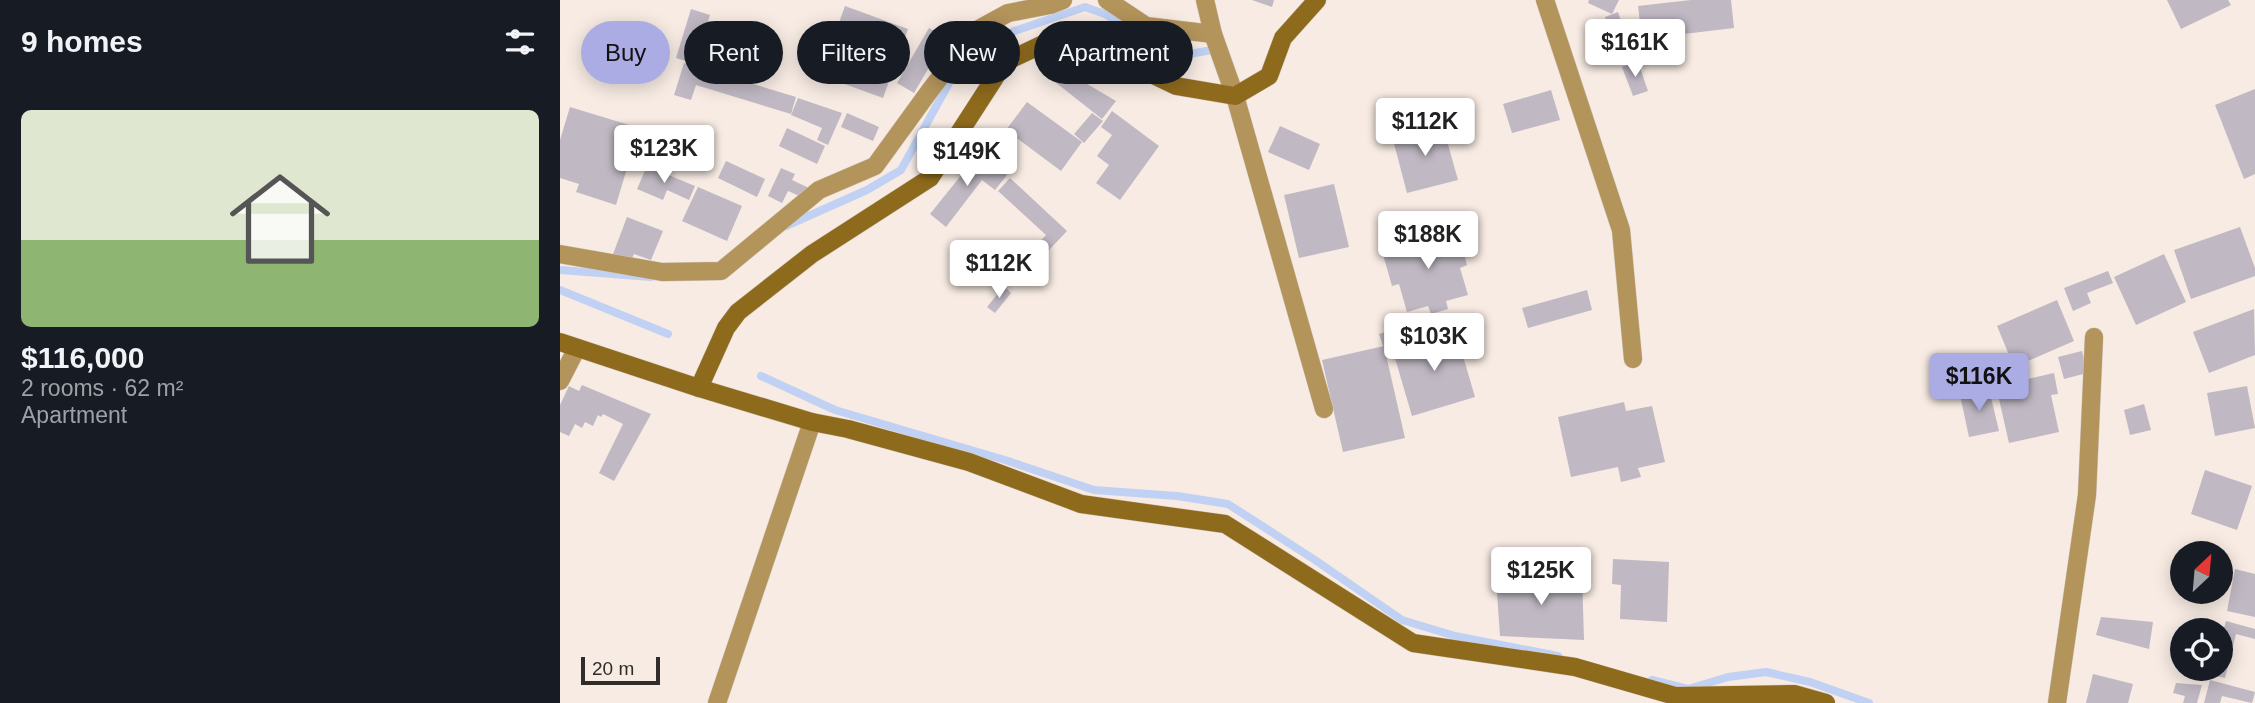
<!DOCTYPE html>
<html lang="en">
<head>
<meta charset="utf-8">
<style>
	:root { --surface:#171b24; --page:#242831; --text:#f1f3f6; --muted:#9ea1a6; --accent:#abace4 }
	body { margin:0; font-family:Helvetica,sans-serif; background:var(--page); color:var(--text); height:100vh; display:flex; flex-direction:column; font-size:26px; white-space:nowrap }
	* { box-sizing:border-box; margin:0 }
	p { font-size:23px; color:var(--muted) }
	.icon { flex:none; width:38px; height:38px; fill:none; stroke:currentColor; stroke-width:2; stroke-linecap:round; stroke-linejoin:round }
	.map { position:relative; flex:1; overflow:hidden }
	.drawer { display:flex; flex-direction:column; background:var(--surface); width:560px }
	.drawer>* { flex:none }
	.hud { position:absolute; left:21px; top:21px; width:665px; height:63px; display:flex; gap:14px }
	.needle { width:46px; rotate:26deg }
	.tools { position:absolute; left:1610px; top:541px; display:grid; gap:14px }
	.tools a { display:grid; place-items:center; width:63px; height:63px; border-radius:50%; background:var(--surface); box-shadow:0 4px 18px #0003; font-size:35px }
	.scale { position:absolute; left:21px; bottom:18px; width:79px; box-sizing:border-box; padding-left:7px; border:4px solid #302c29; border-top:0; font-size:19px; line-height:24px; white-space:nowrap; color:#302c29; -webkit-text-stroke:5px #f7ebe3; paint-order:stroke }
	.price { position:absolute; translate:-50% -60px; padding:0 16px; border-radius:7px; background:#fff; color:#222; font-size:23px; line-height:46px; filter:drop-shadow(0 2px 4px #0008) }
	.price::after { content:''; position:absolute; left:50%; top:42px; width:21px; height:16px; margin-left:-10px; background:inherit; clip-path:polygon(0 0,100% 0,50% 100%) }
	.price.selected { background:var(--accent); color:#111 }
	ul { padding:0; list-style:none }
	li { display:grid; align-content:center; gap:14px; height:371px; padding:0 21px }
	li span { display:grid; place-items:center; height:217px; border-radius:10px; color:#555 }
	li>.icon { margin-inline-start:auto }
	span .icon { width:126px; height:126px; fill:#fffc; stroke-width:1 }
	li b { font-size:30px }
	h2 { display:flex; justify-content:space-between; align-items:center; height:84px; padding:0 21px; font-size:30px }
	.tag { padding:0 24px; border-radius:32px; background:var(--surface); box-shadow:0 4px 18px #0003; font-size:24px; line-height:63px }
	.tag.selected { background:var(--accent); color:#111 }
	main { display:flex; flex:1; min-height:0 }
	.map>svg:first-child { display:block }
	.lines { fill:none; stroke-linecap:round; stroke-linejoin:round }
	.stream { stroke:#c0d1f4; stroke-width:8 }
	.building { fill:#c0b9c4 }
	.street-casing { stroke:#d3c9c2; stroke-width:19 }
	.secondary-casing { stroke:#d3c9c2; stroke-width:19 }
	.street { stroke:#b3945b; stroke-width:18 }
	.secondary { stroke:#8e6a1c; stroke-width:18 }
</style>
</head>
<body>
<main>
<section class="drawer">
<h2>9 homes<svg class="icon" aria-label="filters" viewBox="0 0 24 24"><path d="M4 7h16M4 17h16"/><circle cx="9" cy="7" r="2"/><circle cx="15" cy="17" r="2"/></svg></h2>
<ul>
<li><span style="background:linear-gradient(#dfe7d0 60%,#8fb573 0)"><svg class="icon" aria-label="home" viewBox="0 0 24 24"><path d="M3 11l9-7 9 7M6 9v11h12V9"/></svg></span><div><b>$116,000</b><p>2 rooms · 62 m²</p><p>Apartment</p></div></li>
</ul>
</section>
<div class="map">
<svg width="1695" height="703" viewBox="0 0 1695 703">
	<rect width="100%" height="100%" fill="#f7ebe3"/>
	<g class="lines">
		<g class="stream">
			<path d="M226 226 307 190 341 170 394 74 437 37 525 7 545 14 617 56 658 49"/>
			<path d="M0 270 91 277"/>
			<path d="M0 290 108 334"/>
			<path d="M201 376 275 410 445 460 534 490 617 496 668 504 755 560 842 620 895 636 998 656"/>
			<path d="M1092 680 1128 689 1168 677 1206 672 1250 682 1309 703"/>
		</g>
	</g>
	<g class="building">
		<path d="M692 0H714L712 7Z"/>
		<path d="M1029 0H1059L1052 14 1028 3Z"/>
		<path d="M1131 0H1171L1174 28 1082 39 1078 6Z"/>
		<path d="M1607 0H1668L1671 5 1621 29Z"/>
		<path d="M285 6 348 29 323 98 260 75Z"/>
		<path d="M131 9 150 15 135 64 116 58Z"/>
		<path d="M1058 12 1071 50 1058 55 1045 17Z"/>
		<path d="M369 28 393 43 385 56 378 52 354 93 337 83Z"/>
		<path d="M1078 62 1088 91 1073 96 1062 67Z"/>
		<path d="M124 63 236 97 231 114 136 85 131 100 114 95Z"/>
		<path d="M507 72 556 101 542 119 490 78Z"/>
		<path d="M1695 89V174L1684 179 1655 105Z"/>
		<path d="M991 90 1000 120 952 133 943 104Z"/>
		<path d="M238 98 282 113 268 145 257 140 262 128 231 115Z"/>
		<path d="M467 102 522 142 501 171 446 130Z"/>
		<path d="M10 107 79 128 56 205 16 192 19 184 0 178V140Z"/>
		<path d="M552 111 599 146 560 200 536 183 549 165 537 156 552 135 541 127Z"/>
		<path d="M287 113 319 127 313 141 281 127Z"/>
		<path d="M532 113 543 121 524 143 514 134Z"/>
		<path d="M882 123 898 180 847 193 832 136Z"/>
		<path d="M109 125 123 131 104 172 91 166Z"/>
		<path d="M720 126 760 144 749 170 708 152Z"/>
		<path d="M227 128 265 146 257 164 219 146Z"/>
		<path d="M419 153 447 175 435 190 422 180 386 227 370 214Z"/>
		<path d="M166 161 205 179 197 197 158 178Z"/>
		<path d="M87 166 135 186 129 200 107 190 103 200 77 189Z"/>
		<path d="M221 168 235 174 232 180 249 188 244 198 228 191 222 203 208 196Z"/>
		<path d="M450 178 507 231 475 265 466 256 486 235 438 191Z"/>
		<path d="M774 184 789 247 739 258 724 195Z"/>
		<path d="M138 187 182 206 167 241 122 221Z"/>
		<path d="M67 217 103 231 91 260 74 254 71 260 53 254Z"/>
		<path d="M1680 227 1695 268V276L1631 299 1614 250Z"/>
		<path d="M897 229 907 265 900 268 908 295 886 301 888 309 871 314 868 306 847 312 839 284 832 286 822 251Z"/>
		<path d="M1604 254 1626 302 1576 325 1554 277Z"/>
		<path d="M1548 271 1553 283 1527 293 1531 303 1513 311 1504 288Z"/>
		<path d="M444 286 451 293 435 313 427 307Z"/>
		<path d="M1027 290 1032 310 968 328 962 308Z"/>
		<path d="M1497 300 1514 341 1454 367 1437 326Z"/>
		<path d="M1694 309 1695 355 1649 373 1633 332Z"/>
		<path d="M838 328 841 341 823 346 819 334Z"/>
		<path d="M895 329 915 397 852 416 832 348Z"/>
		<path d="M824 346 845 438 783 452 762 360Z"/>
		<path d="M1522 351 1527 373 1504 379 1498 357Z"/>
		<path d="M1494 373 1498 394 1491 395 1499 432 1449 443 1436 386Z"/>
		<path d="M22 385 91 414 54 481 39 473 63 424 43 414 41 417 38 415 33 426 25 422 22 428 15 424 9 436 0 432V405L9 386 19 391Z"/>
		<path d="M1687 386 1695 428 1655 436 1647 393Z"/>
		<path d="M1429 389 1439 431 1409 437 1400 395Z"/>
		<path d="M1064 402 1066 411 1092 406 1105 462 1078 468 1081 477 1061 482 1058 467 1011 477 998 417Z"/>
		<path d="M1584 404 1591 430 1570 435 1564 410Z"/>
		<path d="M1645 470 1692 486 1677 530 1631 514Z"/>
		<path d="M1053 559 1109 562 1107 622 1060 619 1061 585 1052 584Z"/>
		<path d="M1675 569 1695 574V617L1667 611Z"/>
		<path d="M1022 575 1024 640 940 636 936 579Z"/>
		<path d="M1541 617 1593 622 1589 649 1536 635Z"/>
		<path d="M1666 621 1695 629V639L1676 634 1665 678 1652 675 1653 668H1661V640Z"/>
		<path d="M1533 674 1573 684 1568 703H1526Z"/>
		<path d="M1650 680 1695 692 1692 703 1662 696 1660 703H1644Z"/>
		<path d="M1616 683 1642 685 1637 703H1623L1625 696 1613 693Z"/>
	</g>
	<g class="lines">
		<g class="street-casing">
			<g id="street">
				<path d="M547 0 586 26 653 34"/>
				<path d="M645 0 653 34 675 96 764 409"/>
				<path d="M985 0 1061 230 1073 359"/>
				<path d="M0 254 102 272 161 271 259 190 315 166 371 89 417 30 448 13 490 5 503 0"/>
				<path d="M0 381 17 348"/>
				<path d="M157 703 252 422"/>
				<path d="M1497 703 1527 495 1534 337"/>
			</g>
		</g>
		<g class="secondary-casing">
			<g id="secondary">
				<path d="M0 342 139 388 252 422 288 429 409 462 521 504 665 524 853 643 1015 667 1115 696 1234 694 1266 703"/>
				<path d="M139 388 166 328 178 312 252 254 370 178 445 62 496 38 531 45 616 86 675 96 709 76 723 38 757 0"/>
			</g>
		</g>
		<use href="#street" class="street"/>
		<use href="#secondary" class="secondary"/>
	</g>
</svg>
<div class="tools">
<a><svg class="needle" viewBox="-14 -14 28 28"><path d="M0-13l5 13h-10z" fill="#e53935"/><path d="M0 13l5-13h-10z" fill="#9ea1a6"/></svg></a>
<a><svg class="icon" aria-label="locate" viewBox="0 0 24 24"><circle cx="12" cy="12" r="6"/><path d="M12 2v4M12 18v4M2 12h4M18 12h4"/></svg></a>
</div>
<div class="scale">20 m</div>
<b class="price" style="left:1075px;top:79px">$161K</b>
<b class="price" style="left:865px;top:158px">$112K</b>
<b class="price" style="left:104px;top:185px">$123K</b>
<b class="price" style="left:407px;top:188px">$149K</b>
<b class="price" style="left:868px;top:271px">$188K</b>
<b class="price" style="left:439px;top:300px">$112K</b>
<b class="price" style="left:874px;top:373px">$103K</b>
<b class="price selected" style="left:1419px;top:413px">$116K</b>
<b class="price" style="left:981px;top:607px">$125K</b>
<div class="hud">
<a class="tag selected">Buy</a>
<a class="tag">Rent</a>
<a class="tag">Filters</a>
<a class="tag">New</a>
<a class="tag">Apartment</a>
</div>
</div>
</main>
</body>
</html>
